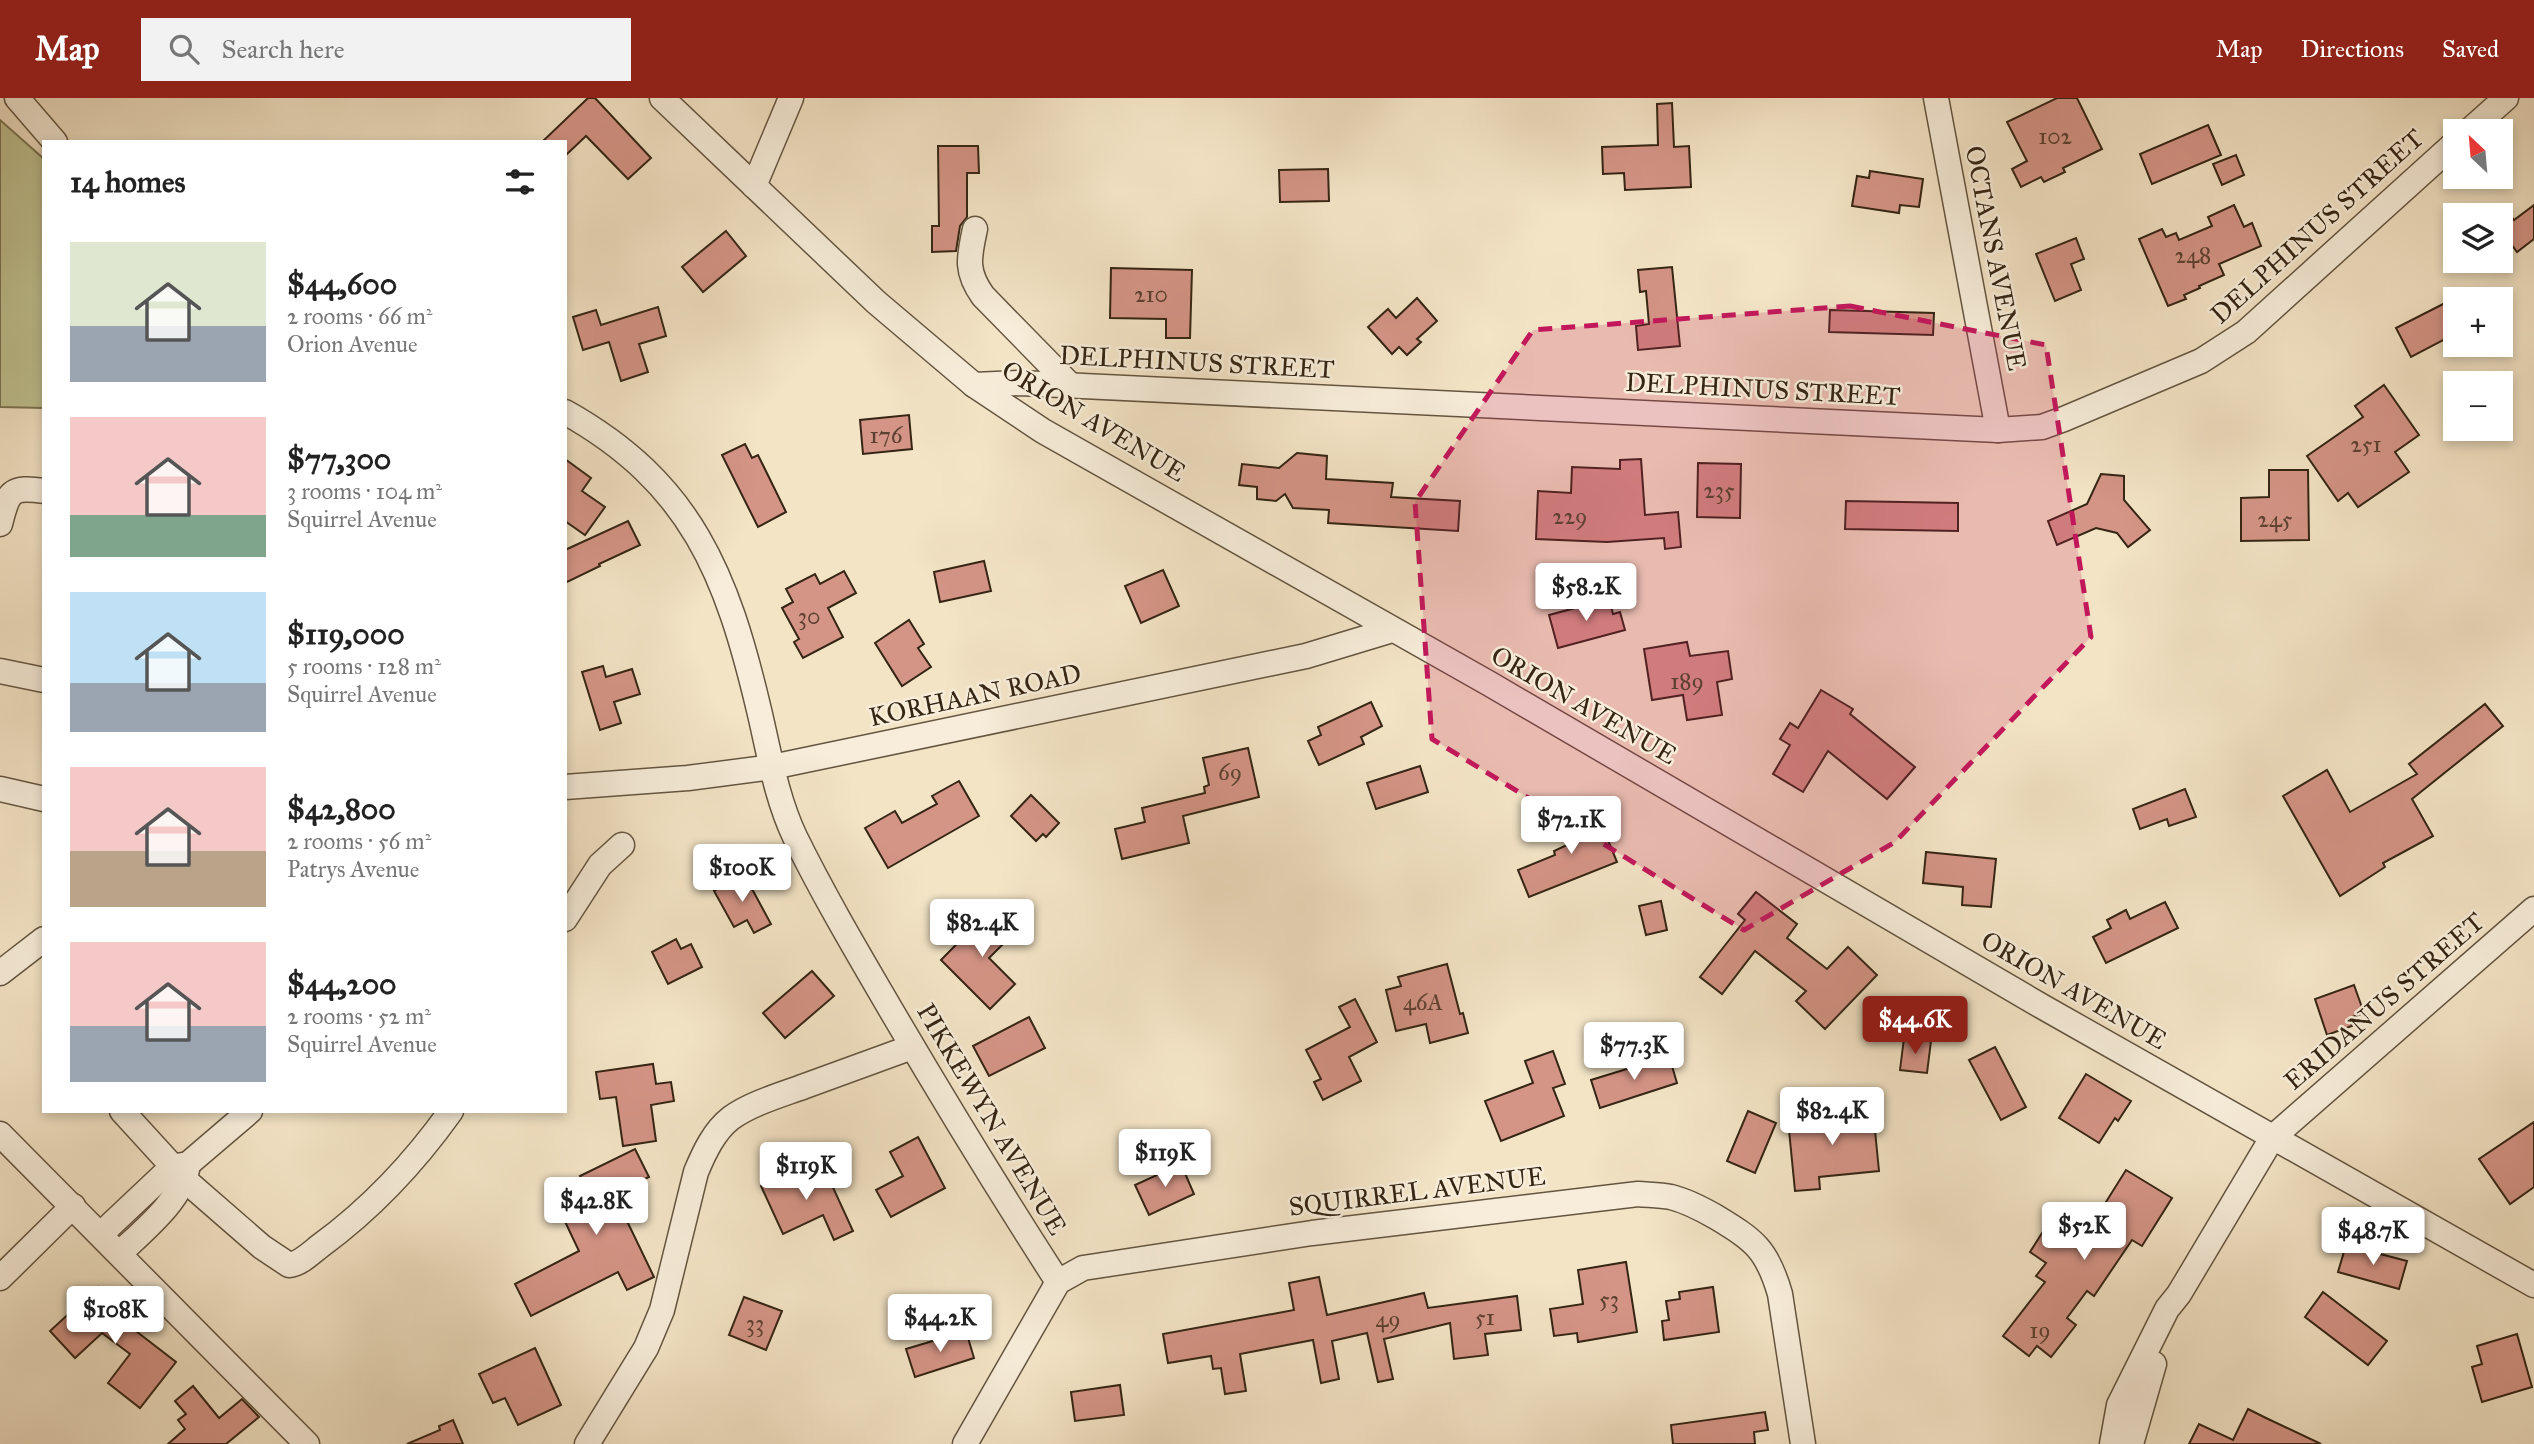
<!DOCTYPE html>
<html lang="en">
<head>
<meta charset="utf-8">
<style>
	:root { --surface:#fff; --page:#f2f2f2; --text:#222; --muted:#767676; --accent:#8f2418 }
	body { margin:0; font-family:"IM FELL Great Primer",serif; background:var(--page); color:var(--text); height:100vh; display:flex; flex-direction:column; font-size:26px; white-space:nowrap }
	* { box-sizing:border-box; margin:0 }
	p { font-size:23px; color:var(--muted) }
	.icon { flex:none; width:38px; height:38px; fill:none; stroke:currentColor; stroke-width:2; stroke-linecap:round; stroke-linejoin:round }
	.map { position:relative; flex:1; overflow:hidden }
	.details { position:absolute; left:42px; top:42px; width:525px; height:973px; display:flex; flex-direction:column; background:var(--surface); border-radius:0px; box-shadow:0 4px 10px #0003 }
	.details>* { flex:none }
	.needle { width:46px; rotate:334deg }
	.buttons { position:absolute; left:2443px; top:21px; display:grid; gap:14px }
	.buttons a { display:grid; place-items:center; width:70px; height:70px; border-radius:0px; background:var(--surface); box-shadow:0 4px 10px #0003; font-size:35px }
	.price { position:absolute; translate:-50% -60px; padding:0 16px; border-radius:7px; background:#fff; color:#222; font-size:23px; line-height:46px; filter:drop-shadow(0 2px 4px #0008) }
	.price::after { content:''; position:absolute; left:50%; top:42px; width:21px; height:16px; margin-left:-10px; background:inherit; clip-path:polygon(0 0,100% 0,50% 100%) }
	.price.current { background:var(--accent); color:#fff }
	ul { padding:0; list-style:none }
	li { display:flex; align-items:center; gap:21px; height:175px; padding:0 28px }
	li span { display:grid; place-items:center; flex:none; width:196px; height:140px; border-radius:0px; color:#555 }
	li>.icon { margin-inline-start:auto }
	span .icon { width:84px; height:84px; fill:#fffc; stroke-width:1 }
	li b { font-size:30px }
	h2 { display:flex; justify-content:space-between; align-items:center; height:84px; padding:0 28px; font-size:30px }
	header { display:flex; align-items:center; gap:42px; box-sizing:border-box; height:98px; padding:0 35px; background:var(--accent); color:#fff }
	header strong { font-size:33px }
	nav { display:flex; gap:38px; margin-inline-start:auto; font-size:24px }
	.search { width:490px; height:63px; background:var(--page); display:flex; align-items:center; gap:18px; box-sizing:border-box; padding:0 24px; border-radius:0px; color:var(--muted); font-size:26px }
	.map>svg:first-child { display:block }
	.green { fill:#c0c292; stroke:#7a7452; stroke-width:2 }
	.building { fill:#d49486; stroke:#352513; stroke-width:2 }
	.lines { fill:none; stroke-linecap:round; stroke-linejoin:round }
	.minor-casing { stroke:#645540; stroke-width:27 }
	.minor { stroke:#f7edda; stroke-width:24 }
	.marked { fill:#c2185b; fill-opacity:0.2; stroke:#c2185b; stroke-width:5; stroke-dasharray:14 9; stroke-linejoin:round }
	.labels { text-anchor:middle; stroke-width:5; stroke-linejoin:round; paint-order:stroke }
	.number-label { font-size:23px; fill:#5d4130 }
	.street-label { font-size:26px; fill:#352513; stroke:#f7edda }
</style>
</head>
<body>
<header>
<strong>Map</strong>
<div class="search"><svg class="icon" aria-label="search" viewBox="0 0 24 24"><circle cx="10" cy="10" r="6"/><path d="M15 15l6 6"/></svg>Search here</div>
<nav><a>Map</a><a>Directions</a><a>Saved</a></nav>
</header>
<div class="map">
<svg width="2534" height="1346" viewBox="0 0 2534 1346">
	<rect width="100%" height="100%" fill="#f3e4c6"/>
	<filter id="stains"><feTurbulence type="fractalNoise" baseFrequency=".00286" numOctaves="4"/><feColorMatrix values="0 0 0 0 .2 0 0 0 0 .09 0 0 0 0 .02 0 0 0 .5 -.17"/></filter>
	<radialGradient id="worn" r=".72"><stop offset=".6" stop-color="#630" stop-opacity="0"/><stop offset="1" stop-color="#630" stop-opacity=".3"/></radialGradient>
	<path class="green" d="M0 22 44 61V310L0 309Z"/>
	<g class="building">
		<path d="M588 0H595L651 60 628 81 586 38 565 58V44H542Z"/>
		<path d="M2057 0H2077L2102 51 2063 70 2065 74 2044 84 2041 79 2021 89 2012 71 2027 63 2007 24Z"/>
		<path d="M1672 5 1674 49 1689 48 1691 89 1625 92 1624 75 1603 76 1602 49 1658 47 1657 6Z"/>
		<path d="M2208 27 2221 57 2152 86 2140 56Z"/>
		<path d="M938 48H978L979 75H967V119L960 128 956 153 932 154V128H939Z"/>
		<path d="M2236 57 2244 77 2222 87 2213 66Z"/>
		<path d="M1328 71 1329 103 1280 104 1279 72Z"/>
		<path d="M1870 73 1923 81 1919 109 1900 107 1899 115 1852 108 1857 78 1869 80Z"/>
		<path d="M2234 107 2244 129 2252 125 2261 148 2219 166 2224 177 2199 188 2200 190 2184 197 2186 201 2168 208 2139 141 2162 131 2166 139 2176 135 2179 142 2212 128 2208 119Z"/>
		<path d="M2534 107V141L2517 154 2501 132V125L2511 118 2514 122Z"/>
		<path d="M726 133 746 158 703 194 682 169Z"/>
		<path d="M2076 140 2084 161 2071 166 2081 192 2055 203 2036 156Z"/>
		<path d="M1672 169 1680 248 1638 252 1636 228 1649 226 1646 193 1640 194 1638 172Z"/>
		<path d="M1111 170 1192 172 1190 240H1166V221L1110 220Z"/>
		<path d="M1417 200 1437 223 1417 241 1421 244 1407 257 1399 249 1392 256 1368 229 1388 211 1396 220Z"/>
		<path d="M2455 200V236L2411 259 2396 230Z"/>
		<path d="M658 209 666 238 639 246 648 274 621 283 609 244 583 252 573 219 596 212 601 227Z"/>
		<path d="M1830 212 1934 215 1933 237 1829 234Z"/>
		<path d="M2384 287 2419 337 2395 354 2409 374 2358 409 2348 395 2338 403 2307 358 2363 319 2355 308Z"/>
		<path d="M909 317 912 351 863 356 860 322Z"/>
		<path d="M745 346 752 360 758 357 786 414 758 429 722 357Z"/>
		<path d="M1297 355 1327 358 1326 381 1393 385 1391 399 1460 403 1458 433 1328 425 1329 412 1293 410 1285 396 1276 403 1257 401V389L1239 387 1242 366 1279 370Z"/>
		<path d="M565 361 591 380 582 393 605 409 585 437 565 423Z"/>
		<path d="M1641 361 1645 417 1678 414 1681 449 1665 451 1664 440 1607 444 1536 441 1538 393 1571 395 1572 369 1620 371V362Z"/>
		<path d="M1698 365 1741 366 1740 420 1697 419Z"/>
		<path d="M2269 372H2308L2309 442 2241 443V400L2269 399Z"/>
		<path d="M2101 376 2124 378V402L2150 432 2128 449 2117 435 2096 430 2057 447 2048 423 2087 406Z"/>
		<path d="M1846 403 1958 405V433L1845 431Z"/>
		<path d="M628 423 640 447 599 466 600 468 565 485V452Z"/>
		<path d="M984 463 991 493 940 504 934 474Z"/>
		<path d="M1163 472 1179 508 1141 525 1125 488Z"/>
		<path d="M844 473 856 495 828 510 843 539 803 560 794 544 799 541 782 510 793 504 786 491 815 476 820 486Z"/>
		<path d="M1609 501 1613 516 1620 514 1625 532 1558 550 1549 517Z"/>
		<path d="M909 522 924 546 918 550 931 569 902 588 875 545Z"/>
		<path d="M1687 544 1690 558 1728 553 1732 581 1717 584 1722 617 1687 622 1683 597 1652 602 1644 551Z"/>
		<path d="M603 568 606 579 632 571 640 596 614 604 621 625 600 632 582 574Z"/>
		<path d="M1821 592 1853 611 1850 616 1915 669 1887 701 1828 653 1803 694 1773 676 1790 647 1780 641 1790 625 1798 630Z"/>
		<path d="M1371 604 1382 628 1361 639 1364 646 1319 667 1308 643 1321 637 1318 629Z"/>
		<path d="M2485 606 2503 628 2412 701 2433 738 2383 765 2385 769 2340 798 2283 698 2327 672 2350 714 2417 676 2409 666Z"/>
		<path d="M1248 650 1259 699 1183 718 1189 745 1122 761 1115 731 1145 724 1142 710 1205 695 1204 689 1209 687 1203 660Z"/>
		<path d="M1420 668 1428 694 1376 711 1367 685Z"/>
		<path d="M959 683 979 718 888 770 865 730 895 713 902 725 937 706 932 698Z"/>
		<path d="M2185 691 2196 719 2169 728 2167 721 2140 731 2133 711Z"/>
		<path d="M1031 697 1059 725 1046 739 1043 736 1036 743 1011 718Z"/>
		<path d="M1596 713 1617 764 1529 799 1518 772 1555 757 1554 753 1567 747 1559 728Z"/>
		<path d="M1926 754 1996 761 1991 809 1962 807 1963 789 1923 785Z"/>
		<path d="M744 776 771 826 754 835 747 822 734 829 714 793Z"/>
		<path d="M1756 794 1797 826 1787 840 1827 871 1848 849 1877 877 1825 931 1796 903 1806 893 1755 853 1722 896 1700 879 1745 822 1738 816Z"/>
		<path d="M1661 803 1667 832 1646 837 1639 808Z"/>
		<path d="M2165 804 2178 830 2106 865 2093 839 2111 830 2107 822 2126 812 2130 821Z"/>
		<path d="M991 811 1015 834 989 860 1015 886 990 911 941 862Z"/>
		<path d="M676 841 681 851 691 846 702 869 668 886 652 854Z"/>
		<path d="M1447 866 1460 916 1463 915 1468 935 1430 945 1426 926 1396 933 1386 892 1401 888 1398 879Z"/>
		<path d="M812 873 834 898 785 940 763 915Z"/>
		<path d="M2354 887 2364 915 2349 920 2352 928 2327 937 2315 901Z"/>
		<path d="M1355 901 1377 944 1349 959 1361 983 1323 1002 1314 984 1321 981 1306 952 1350 929 1339 909Z"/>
		<path d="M1029 919 1045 950 989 978 973 948Z"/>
		<path d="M1904 940 1931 943 1927 975 1900 972Z"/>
		<path d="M1995 949 2026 1009 2001 1022 1969 962Z"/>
		<path d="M1553 953 1565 986 1553 990 1564 1018 1501 1043 1485 1003 1533 985 1525 963Z"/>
		<path d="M1669 958 1677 985 1600 1010 1591 982Z"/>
		<path d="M653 966 656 986 671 984 674 1003 651 1007 656 1043 623 1048 616 999 600 1001 596 974Z"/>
		<path d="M2086 976 2131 1003 2118 1023 2115 1020 2099 1045 2059 1020Z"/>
		<path d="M1873 1012 1879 1073 1819 1079 1820 1091 1795 1093 1788 1022Z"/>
		<path d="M1748 1013 1776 1025 1755 1075 1727 1063Z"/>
		<path d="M2534 1024V1089L2510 1106 2479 1061Z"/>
		<path d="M918 1039 945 1090 891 1119 876 1092 903 1078 890 1054Z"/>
		<path d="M635 1051 649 1079 634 1086 646 1112 626 1121 654 1179 627 1192 618 1174 531 1218 515 1186 579 1153 559 1111 589 1096 580 1078Z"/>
		<path d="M1181 1066 1194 1096 1149 1117 1135 1087Z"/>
		<path d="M807 1067 812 1078 825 1072 853 1133 834 1142 823 1117 783 1136 761 1088Z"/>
		<path d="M2126 1072 2172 1100 2142 1148 2132 1142 2094 1198 2087 1193 2067 1220 2076 1227 2051 1259 2037 1248 2029 1258 2003 1238 2045 1184 2036 1178 2046 1165 2030 1154 2049 1124 2071 1138 2074 1133 2084 1139Z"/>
		<path d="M2346 1147 2407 1163 2399 1191 2338 1174Z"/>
		<path d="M1626 1164 1637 1234 1578 1244 1577 1235 1554 1238 1550 1211 1583 1206 1578 1172Z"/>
		<path d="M1319 1179 1327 1217 1424 1195 1428 1210 1517 1198 1521 1232 1485 1236 1488 1257 1454 1261 1450 1225 1384 1241 1393 1281 1378 1284 1367 1235 1332 1243 1339 1281 1321 1285 1313 1242 1240 1256 1246 1293 1225 1296 1221 1270 1213 1271 1211 1258 1168 1265 1163 1236 1294 1212 1289 1185Z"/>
		<path d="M98 1189 123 1216 119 1220 176 1264 140 1310 108 1285 130 1256 102 1235 75 1260 50 1233Z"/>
		<path d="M1713 1189 1719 1234 1664 1242 1662 1223 1669 1222 1666 1203 1680 1201 1679 1194Z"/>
		<path d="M2323 1194 2387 1243 2368 1267 2305 1219Z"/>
		<path d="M744 1199 782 1213 766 1252 729 1237Z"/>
		<path d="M966 1233 974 1260 915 1279 906 1251Z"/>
		<path d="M2517 1236 2532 1289 2482 1304 2472 1269 2482 1266 2477 1248Z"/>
		<path d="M535 1250 561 1307 518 1327 505 1300 493 1305 479 1276Z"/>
		<path d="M1120 1287 1124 1317 1075 1323 1071 1294Z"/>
		<path d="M193 1288 219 1320 242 1301 259 1319 226 1346H168L185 1331 178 1322 186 1316 175 1303Z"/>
		<path d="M2248 1311 2266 1320 2321 1346H2189L2199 1326 2233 1342Z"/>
		<path d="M1765 1314 1768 1332 1754 1334 1755 1346H1673L1671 1327Z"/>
		<path d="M453 1322 463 1346H407L440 1332 439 1328Z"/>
	</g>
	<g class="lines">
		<g class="minor-casing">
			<g id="minor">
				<path d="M17 0 55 44"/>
				<path d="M662 0 876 204 974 287 1043 333 1490 586 2043 909 2534 1187"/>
				<path d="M1936 0 1998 332"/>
				<path d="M2469 33 2506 0"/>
				<path d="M754 88 791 0"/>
				<path d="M975 131C969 159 965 173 983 198L1070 287"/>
				<path d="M974 287 1020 285 1998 332 2042 329 2064 321 2201 263 2246 234 2455 45"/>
				<path d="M565 314C692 385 727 477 759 612 769 654 776 699 795 739 822 794 853 847 884 900 940 996 998 1091 1058 1184"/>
				<path d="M0 426C8 394 10 388 44 393"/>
				<path d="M0 573 44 582"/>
				<path d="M565 689 688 680 772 669 1306 558 1392 532"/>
				<path d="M0 691 44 701"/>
				<path d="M565 821 600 767 622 747"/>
				<path d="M0 875 44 841"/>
				<path d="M122 1013 185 1082 262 1149 289 1167C300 1166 311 1155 320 1148 372 1110 414 1065 451 1013"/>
				<path d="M0 1036 307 1346"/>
				<path d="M101 1136 172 1069 188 1066 250 1013"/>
				<path d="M120 1155C145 1131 182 1102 188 1067"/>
				<path d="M0 1180 73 1108"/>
				<path d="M587 1346 646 1250 662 1212 696 1074C704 1055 714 1033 731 1020 752 1005 781 997 805 988 841 975 877 962 912 949"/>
				<path d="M965 1346 1058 1184 1083 1170 1312 1135 1638 1096C1649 1097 1660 1097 1671 1099 1687 1103 1702 1111 1716 1119 1754 1142 1767 1151 1780 1196L1803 1346"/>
				<path d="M2112 1346 2119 1307 2167 1211 2179 1196 2272 1040 2534 811"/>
				<path d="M2131 1346 2154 1266"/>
			</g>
		</g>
		<use href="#minor" class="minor"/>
	</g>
	<path class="marked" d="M1850 208 2046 247 2091 539 1895 744 1744 832 1432 641 1415 404 1533 232Z"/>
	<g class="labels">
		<g class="number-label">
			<text x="2055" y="46">102</text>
			<text x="2193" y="165">248</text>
			<text x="1151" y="204">210</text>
			<text x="886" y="345">176</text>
			<text x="2366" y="354">251</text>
			<text x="1719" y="400">235</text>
			<text x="1570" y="426">229</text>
			<text x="2275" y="429">245</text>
			<text x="809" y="526">30</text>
			<text x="1687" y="591">189</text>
			<text x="1230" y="682">69</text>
			<text x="1423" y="912">46A</text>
			<text x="1609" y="1209">53</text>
			<text x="1485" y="1227">51</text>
			<text x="1388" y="1229">49</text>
			<text x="755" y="1233">33</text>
			<text x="2040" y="1240">19</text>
		</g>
		<g class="street-label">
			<text transform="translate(2317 128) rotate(-42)" y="9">DELPHINUS STREET</text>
			<text transform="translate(1996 160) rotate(79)" y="9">OCTANS AVENUE</text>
			<text transform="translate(1197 264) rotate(3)" y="9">DELPHINUS STREET</text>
			<text transform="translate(1763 291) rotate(3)" y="9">DELPHINUS STREET</text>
			<text transform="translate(1094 323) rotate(31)" y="9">ORION AVENUE</text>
			<text transform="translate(975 597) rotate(-12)" y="9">KORHAAN ROAD</text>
			<text transform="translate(1584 607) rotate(30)" y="9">ORION AVENUE</text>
			<text transform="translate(2074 892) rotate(30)" y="9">ORION AVENUE</text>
			<text transform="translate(2384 903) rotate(-41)" y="9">ERIDANUS STREET</text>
			<text transform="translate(992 1021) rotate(59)" y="9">PIKKEWYN AVENUE</text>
			<text transform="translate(1417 1093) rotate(-7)" y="9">SQUIRREL AVENUE</text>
		</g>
	</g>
	<rect width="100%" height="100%" filter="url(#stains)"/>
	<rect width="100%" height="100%" fill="url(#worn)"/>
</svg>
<div class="buttons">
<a><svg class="needle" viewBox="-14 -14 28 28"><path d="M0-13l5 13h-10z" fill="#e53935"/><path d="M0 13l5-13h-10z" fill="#767676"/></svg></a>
<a><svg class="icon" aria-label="layers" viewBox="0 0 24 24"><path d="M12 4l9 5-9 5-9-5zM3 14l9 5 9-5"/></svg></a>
<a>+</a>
<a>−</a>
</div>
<b class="price" style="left:1586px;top:525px">$58.2K</b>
<b class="price" style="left:1571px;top:758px">$72.1K</b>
<b class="price" style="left:742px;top:806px">$100K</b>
<b class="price" style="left:982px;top:861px">$82.4K</b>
<b class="price current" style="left:1915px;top:958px">$44.6K</b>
<b class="price" style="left:1634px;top:984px">$77.3K</b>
<b class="price" style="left:1832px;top:1049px">$82.4K</b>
<b class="price" style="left:1165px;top:1091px">$119K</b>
<b class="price" style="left:806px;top:1104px">$119K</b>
<b class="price" style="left:596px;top:1139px">$42.8K</b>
<b class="price" style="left:2084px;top:1164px">$52K</b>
<b class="price" style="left:2373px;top:1169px">$48.7K</b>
<b class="price" style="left:115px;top:1248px">$108K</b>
<b class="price" style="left:940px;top:1256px">$44.2K</b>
<section class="details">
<h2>14 homes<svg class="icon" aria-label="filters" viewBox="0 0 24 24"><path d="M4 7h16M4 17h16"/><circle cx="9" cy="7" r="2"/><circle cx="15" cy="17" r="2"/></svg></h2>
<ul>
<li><span style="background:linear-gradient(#dfe7d0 60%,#9aa5b1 0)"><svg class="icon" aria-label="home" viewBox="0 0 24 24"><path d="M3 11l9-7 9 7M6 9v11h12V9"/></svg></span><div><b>$44,600</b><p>2 rooms · 66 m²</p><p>Orion Avenue</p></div></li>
<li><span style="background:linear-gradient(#f6c9c9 70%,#7fa58c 0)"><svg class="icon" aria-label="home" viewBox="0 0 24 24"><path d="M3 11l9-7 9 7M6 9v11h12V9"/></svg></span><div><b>$77,300</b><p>3 rooms · 104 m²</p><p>Squirrel Avenue</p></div></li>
<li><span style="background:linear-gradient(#bfe0f5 65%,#9aa5b1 0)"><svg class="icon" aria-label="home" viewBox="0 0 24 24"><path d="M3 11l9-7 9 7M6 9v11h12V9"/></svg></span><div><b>$119,000</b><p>5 rooms · 128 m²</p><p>Squirrel Avenue</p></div></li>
<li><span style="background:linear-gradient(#f6c9c9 60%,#b9a48a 0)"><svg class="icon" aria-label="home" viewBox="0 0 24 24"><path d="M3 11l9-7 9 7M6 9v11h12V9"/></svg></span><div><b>$42,800</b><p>2 rooms · 56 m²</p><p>Patrys Avenue</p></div></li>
<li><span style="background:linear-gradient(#f6c9c9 60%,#9aa5b1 0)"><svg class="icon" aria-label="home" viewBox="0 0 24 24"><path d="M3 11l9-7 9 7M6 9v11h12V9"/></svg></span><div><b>$44,200</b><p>2 rooms · 52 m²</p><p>Squirrel Avenue</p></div></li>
</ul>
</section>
</div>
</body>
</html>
